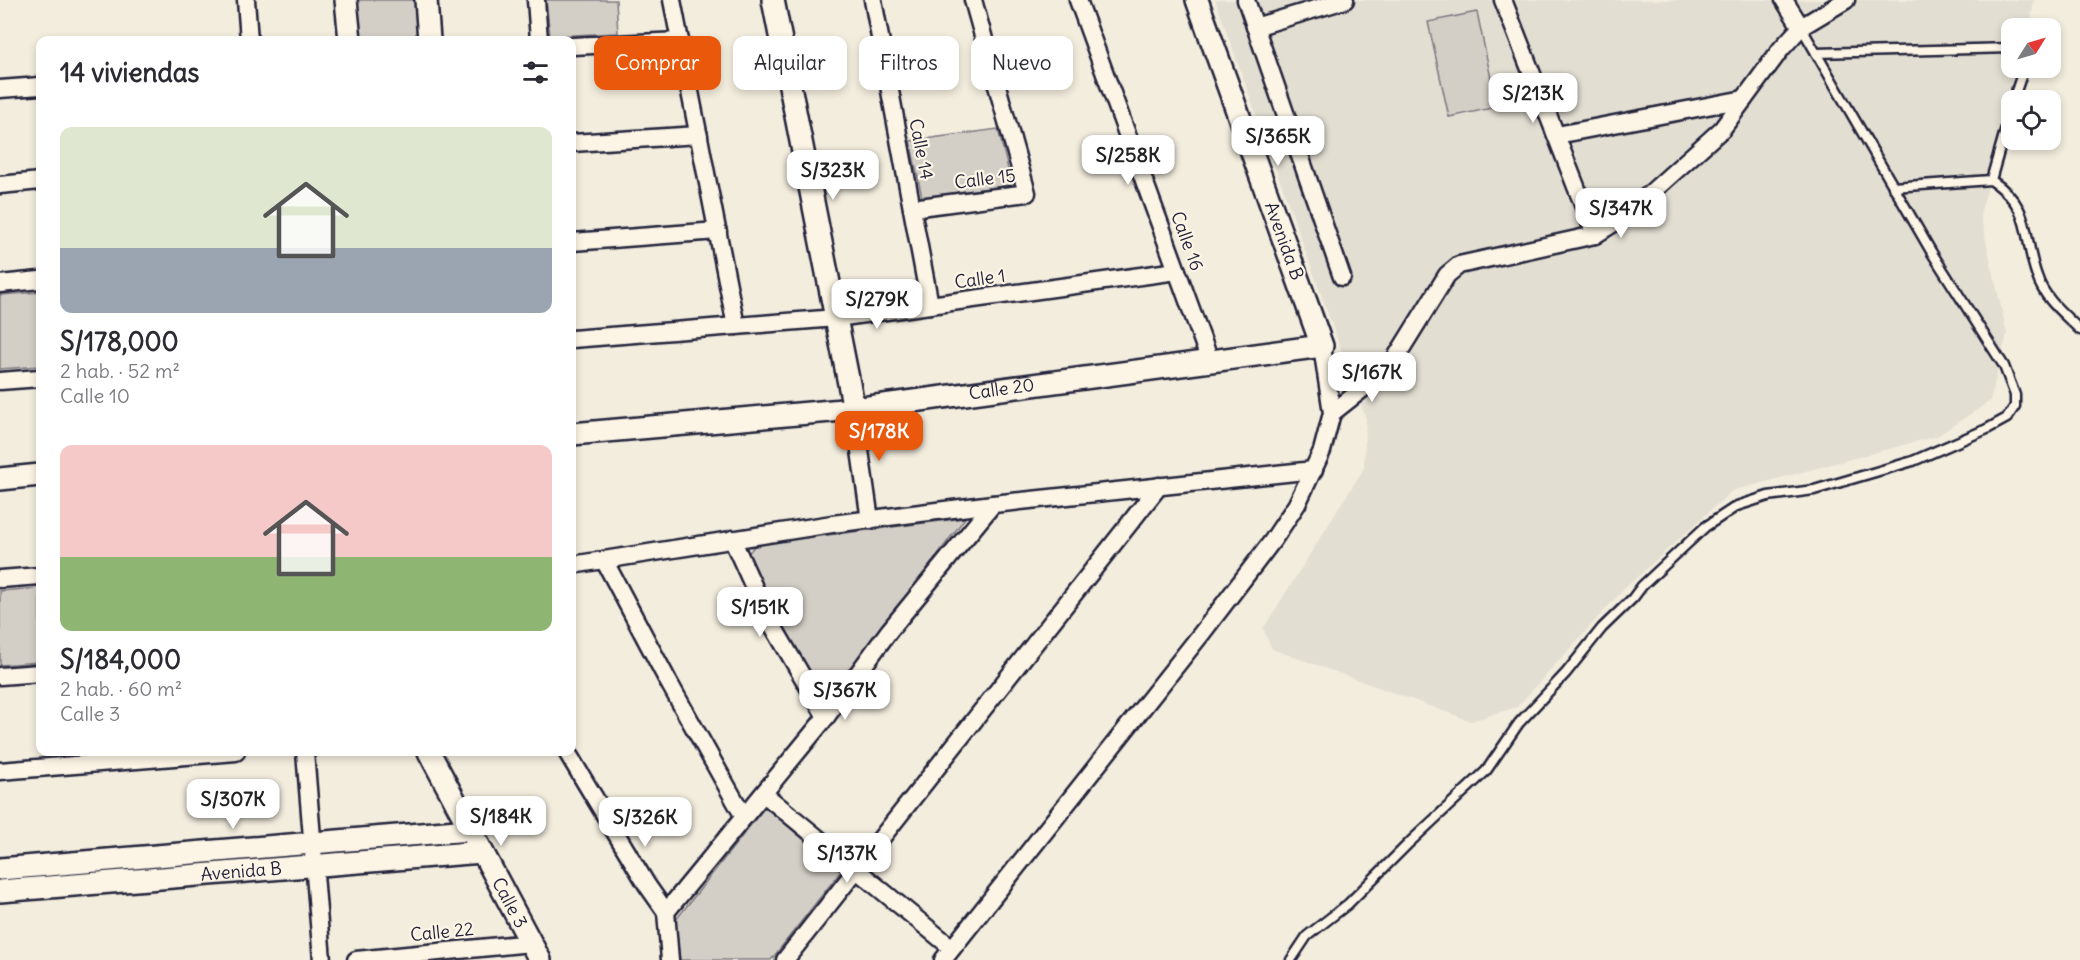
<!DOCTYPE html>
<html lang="es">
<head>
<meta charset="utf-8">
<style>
	:root { --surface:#fff; --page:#f7f7f7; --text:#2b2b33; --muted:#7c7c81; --accent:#ea580c }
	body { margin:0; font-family:Delius,sans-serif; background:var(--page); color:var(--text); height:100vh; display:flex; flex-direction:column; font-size:22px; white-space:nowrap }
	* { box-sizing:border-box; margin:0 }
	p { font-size:20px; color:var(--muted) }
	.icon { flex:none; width:33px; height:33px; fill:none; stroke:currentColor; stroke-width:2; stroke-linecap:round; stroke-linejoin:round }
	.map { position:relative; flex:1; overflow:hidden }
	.panel { position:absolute; left:36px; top:36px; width:540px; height:720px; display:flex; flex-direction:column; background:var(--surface); border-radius:12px; box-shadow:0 3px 9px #0003 }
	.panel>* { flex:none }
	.top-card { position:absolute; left:594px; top:36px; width:570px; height:54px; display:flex; gap:12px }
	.needle { width:39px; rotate:53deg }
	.controls { position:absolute; left:2001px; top:18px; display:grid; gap:12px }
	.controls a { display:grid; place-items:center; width:60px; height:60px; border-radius:12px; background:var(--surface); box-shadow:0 3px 9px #0003; font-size:30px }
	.price { position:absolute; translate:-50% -51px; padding:0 14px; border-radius:12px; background:#fff; color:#222; font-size:20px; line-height:39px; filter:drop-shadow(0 2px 3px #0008) }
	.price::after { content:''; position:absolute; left:50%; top:36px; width:18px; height:14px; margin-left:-9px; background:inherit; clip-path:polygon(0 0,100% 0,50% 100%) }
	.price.on { background:var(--accent); color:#fff }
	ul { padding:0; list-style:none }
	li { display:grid; align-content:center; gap:12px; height:318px; padding:0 24px }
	li span { display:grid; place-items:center; height:186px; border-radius:12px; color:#555 }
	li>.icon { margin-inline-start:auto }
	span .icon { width:108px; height:108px; fill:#fffc; stroke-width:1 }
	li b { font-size:26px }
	h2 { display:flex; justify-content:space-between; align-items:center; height:72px; padding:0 24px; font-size:26px }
	.tag { padding:0 21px; border-radius:12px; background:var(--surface); box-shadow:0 3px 9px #0003; font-size:21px; line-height:54px }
	.tag.on { background:var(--accent); color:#fff }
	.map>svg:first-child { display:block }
	.built { fill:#e3ded2 }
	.green { fill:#d4cfc6; stroke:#7b7880; stroke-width:1.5 }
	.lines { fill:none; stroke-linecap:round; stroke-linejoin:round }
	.service-casing { stroke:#22223b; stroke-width:13 }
	.minor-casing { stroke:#22223b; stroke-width:21 }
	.tertiary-casing { stroke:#22223b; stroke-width:26 }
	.service { stroke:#fcf5e5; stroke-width:8 }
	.minor { stroke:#fcf5e5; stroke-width:16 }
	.tertiary { stroke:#fcf5e5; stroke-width:21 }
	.labels { text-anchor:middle; stroke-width:4.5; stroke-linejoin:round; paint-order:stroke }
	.street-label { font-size:18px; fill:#22223b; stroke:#fcf5e5 }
</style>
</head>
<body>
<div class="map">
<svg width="2080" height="960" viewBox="0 0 2080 960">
	<rect width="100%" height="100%" fill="#f3edde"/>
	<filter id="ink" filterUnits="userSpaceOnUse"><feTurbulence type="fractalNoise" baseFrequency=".0167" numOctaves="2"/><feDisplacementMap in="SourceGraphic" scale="12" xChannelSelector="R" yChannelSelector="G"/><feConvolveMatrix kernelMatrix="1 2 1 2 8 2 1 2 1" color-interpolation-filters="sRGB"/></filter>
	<g filter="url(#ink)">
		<path class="built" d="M1215 0H2034L2030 28H2012V68H2022L1980 214 2007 334 1990 401 1937 436 1732 491 1624 589 1517 707 1471 721 1272 649 1263 629 1364 468 1366 419Z"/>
		<g class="green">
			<path d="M356 0H416L420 40H359Z"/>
			<path d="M546 0H616L618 33 550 36Z"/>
			<path d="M1477 12 1497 107 1449 117 1428 22Z"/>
			<path d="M998 129 1012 185 922 197 910 141Z"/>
			<path d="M40 292V366L0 369V295Z"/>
			<path d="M965 518 833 695 823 697 780 625 745 557 756 544Z"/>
			<path d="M40 588V662L0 665V591Z"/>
			<path d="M765 807 841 871 771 960H680L675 921Z"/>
		</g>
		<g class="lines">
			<g class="service-casing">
				<g id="service">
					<path d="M1816 53 2012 48"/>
					<path d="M2013 100 2024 68"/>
					<path d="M1991 180 2012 106"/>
					<path d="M1893 187 1991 180C2034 209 2022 235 2037 276 2044 299 2064 314 2080 330"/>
					<path d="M1291 960 1307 936 1348 904 1410 842 1486 771 1519 723 1566 673 1602 628 1633 598 1642 586 1705 527 1737 506 1768 496 1814 490 1913 461 1987 429 2007 418 2015 406V395L2004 366 1932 253 1801 27"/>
				</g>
			</g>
			<g class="minor-casing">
				<g id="minor">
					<path d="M246 0 249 40"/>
					<path d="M536 0 539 40"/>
					<path d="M672 0 736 326"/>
					<path d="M873 0 930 305"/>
					<path d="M1078 0 1210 361"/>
					<path d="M1246 0 1342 277"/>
					<path d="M1503 0 1595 235"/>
					<path d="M1784 0 1801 27"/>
					<path d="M1255 27 1345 0"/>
					<path d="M572 46 680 41"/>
					<path d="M0 89 40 86"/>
					<path d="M1557 135 1744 99"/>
					<path d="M572 143 699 135"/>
					<path d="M0 185 40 181"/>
					<path d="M912 208 1027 193 973 0"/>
					<path d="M572 242 718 231"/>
					<path d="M0 284 40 280"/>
					<path d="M572 339 836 318 1177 271"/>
					<path d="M0 381 40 378"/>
					<path d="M854 409 870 520"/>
					<path d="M1332 413 1379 376 1393 362 1447 275 1459 265 1595 235 1625 216 1722 129 1781 49 1801 27 1846 0"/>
					<path d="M732 539 767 616 826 717"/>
					<path d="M604 560 668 681 744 817"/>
					<path d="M572 565 832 524 993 504 1314 470"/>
					<path d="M0 579 40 576"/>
					<path d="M0 676 40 673"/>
					<path d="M305 752 322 960"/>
					<path d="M567 752 647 885 666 912 670 960"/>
					<path d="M0 771 236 752"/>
					<path d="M764 794 952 948"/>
					<path d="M666 912 826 717 889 631 993 504"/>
					<path d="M356 960 531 943"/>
					<path d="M785 960 1159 486"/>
					<path d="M943 960 1202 633 1273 540 1297 504 1322 451 1332 413 1322 346"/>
				</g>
			</g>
			<g class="tertiary-casing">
				<g id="tertiary">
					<path d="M346 0 350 40"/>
					<path d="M426 0 429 40"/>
					<path d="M773 0 854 409"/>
					<path id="s1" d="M572 434 854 409 1322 346 1197 0"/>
					<path d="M0 479 40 475"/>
					<path id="s2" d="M429 752 540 960"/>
					<path d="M0 869 469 830"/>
					<path id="s3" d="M0 891 482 852"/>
				</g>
			</g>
			<use href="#service" class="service"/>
			<use href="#minor" class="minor"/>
			<use href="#tertiary" class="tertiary"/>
		</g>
	</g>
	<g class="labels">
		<g class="street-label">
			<text transform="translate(921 149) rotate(79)" y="6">Calle 14</text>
			<text transform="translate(985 179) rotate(-7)" y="6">Calle 15</text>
			<text transform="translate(1187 241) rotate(70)" y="6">Calle 16</text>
			<text transform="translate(1284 241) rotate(70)" y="6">Avenida B</text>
			<text transform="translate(980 279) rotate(-8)" y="6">Calle 1</text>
			<text dy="6" stroke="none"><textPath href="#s1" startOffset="432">Calle 20</textPath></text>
			<text dy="6" stroke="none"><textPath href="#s3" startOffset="242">Avenida B</textPath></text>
			<text dy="6" stroke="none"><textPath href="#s2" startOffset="171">Calle 3</textPath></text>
			<text transform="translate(442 932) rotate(-6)" y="6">Calle 22</text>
		</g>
	</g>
</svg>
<div class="controls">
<a><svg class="needle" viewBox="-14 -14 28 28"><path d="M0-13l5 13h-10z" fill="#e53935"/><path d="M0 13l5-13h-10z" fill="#7c7c81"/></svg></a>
<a><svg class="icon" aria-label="locate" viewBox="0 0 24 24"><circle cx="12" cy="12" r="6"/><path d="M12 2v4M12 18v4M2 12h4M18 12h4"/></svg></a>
</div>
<b class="price" style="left:1533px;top:124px">S/213K</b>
<b class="price" style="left:1278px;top:167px">S/365K</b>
<b class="price" style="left:1128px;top:186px">S/258K</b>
<b class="price" style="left:833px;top:201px">S/323K</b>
<b class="price" style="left:1621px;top:239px">S/347K</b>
<b class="price" style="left:877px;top:330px">S/279K</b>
<b class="price" style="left:1372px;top:403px">S/167K</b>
<b class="price on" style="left:879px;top:462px">S/178K</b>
<b class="price" style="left:760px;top:638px">S/151K</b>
<b class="price" style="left:845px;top:721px">S/367K</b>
<b class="price" style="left:233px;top:830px">S/307K</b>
<b class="price" style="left:501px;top:847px">S/184K</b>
<b class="price" style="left:645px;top:848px">S/326K</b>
<b class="price" style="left:847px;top:884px">S/137K</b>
<div class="top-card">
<a class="tag on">Comprar</a>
<a class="tag">Alquilar</a>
<a class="tag">Filtros</a>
<a class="tag">Nuevo</a>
</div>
<section class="panel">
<h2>14 viviendas<svg class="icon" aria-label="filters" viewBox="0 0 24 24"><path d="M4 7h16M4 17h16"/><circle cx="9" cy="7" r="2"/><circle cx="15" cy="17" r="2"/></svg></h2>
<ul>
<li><span style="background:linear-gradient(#dfe7d0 65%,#9aa5b1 0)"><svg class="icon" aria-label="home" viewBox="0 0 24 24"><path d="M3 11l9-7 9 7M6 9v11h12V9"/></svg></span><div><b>S/178,000</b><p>2 hab. · 52 m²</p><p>Calle 10</p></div></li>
<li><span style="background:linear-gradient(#f6c9c9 60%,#8fb573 0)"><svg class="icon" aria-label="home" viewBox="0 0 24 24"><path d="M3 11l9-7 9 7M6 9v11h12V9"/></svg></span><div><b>S/184,000</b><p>2 hab. · 60 m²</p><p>Calle 3</p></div></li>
</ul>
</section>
</div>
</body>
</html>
